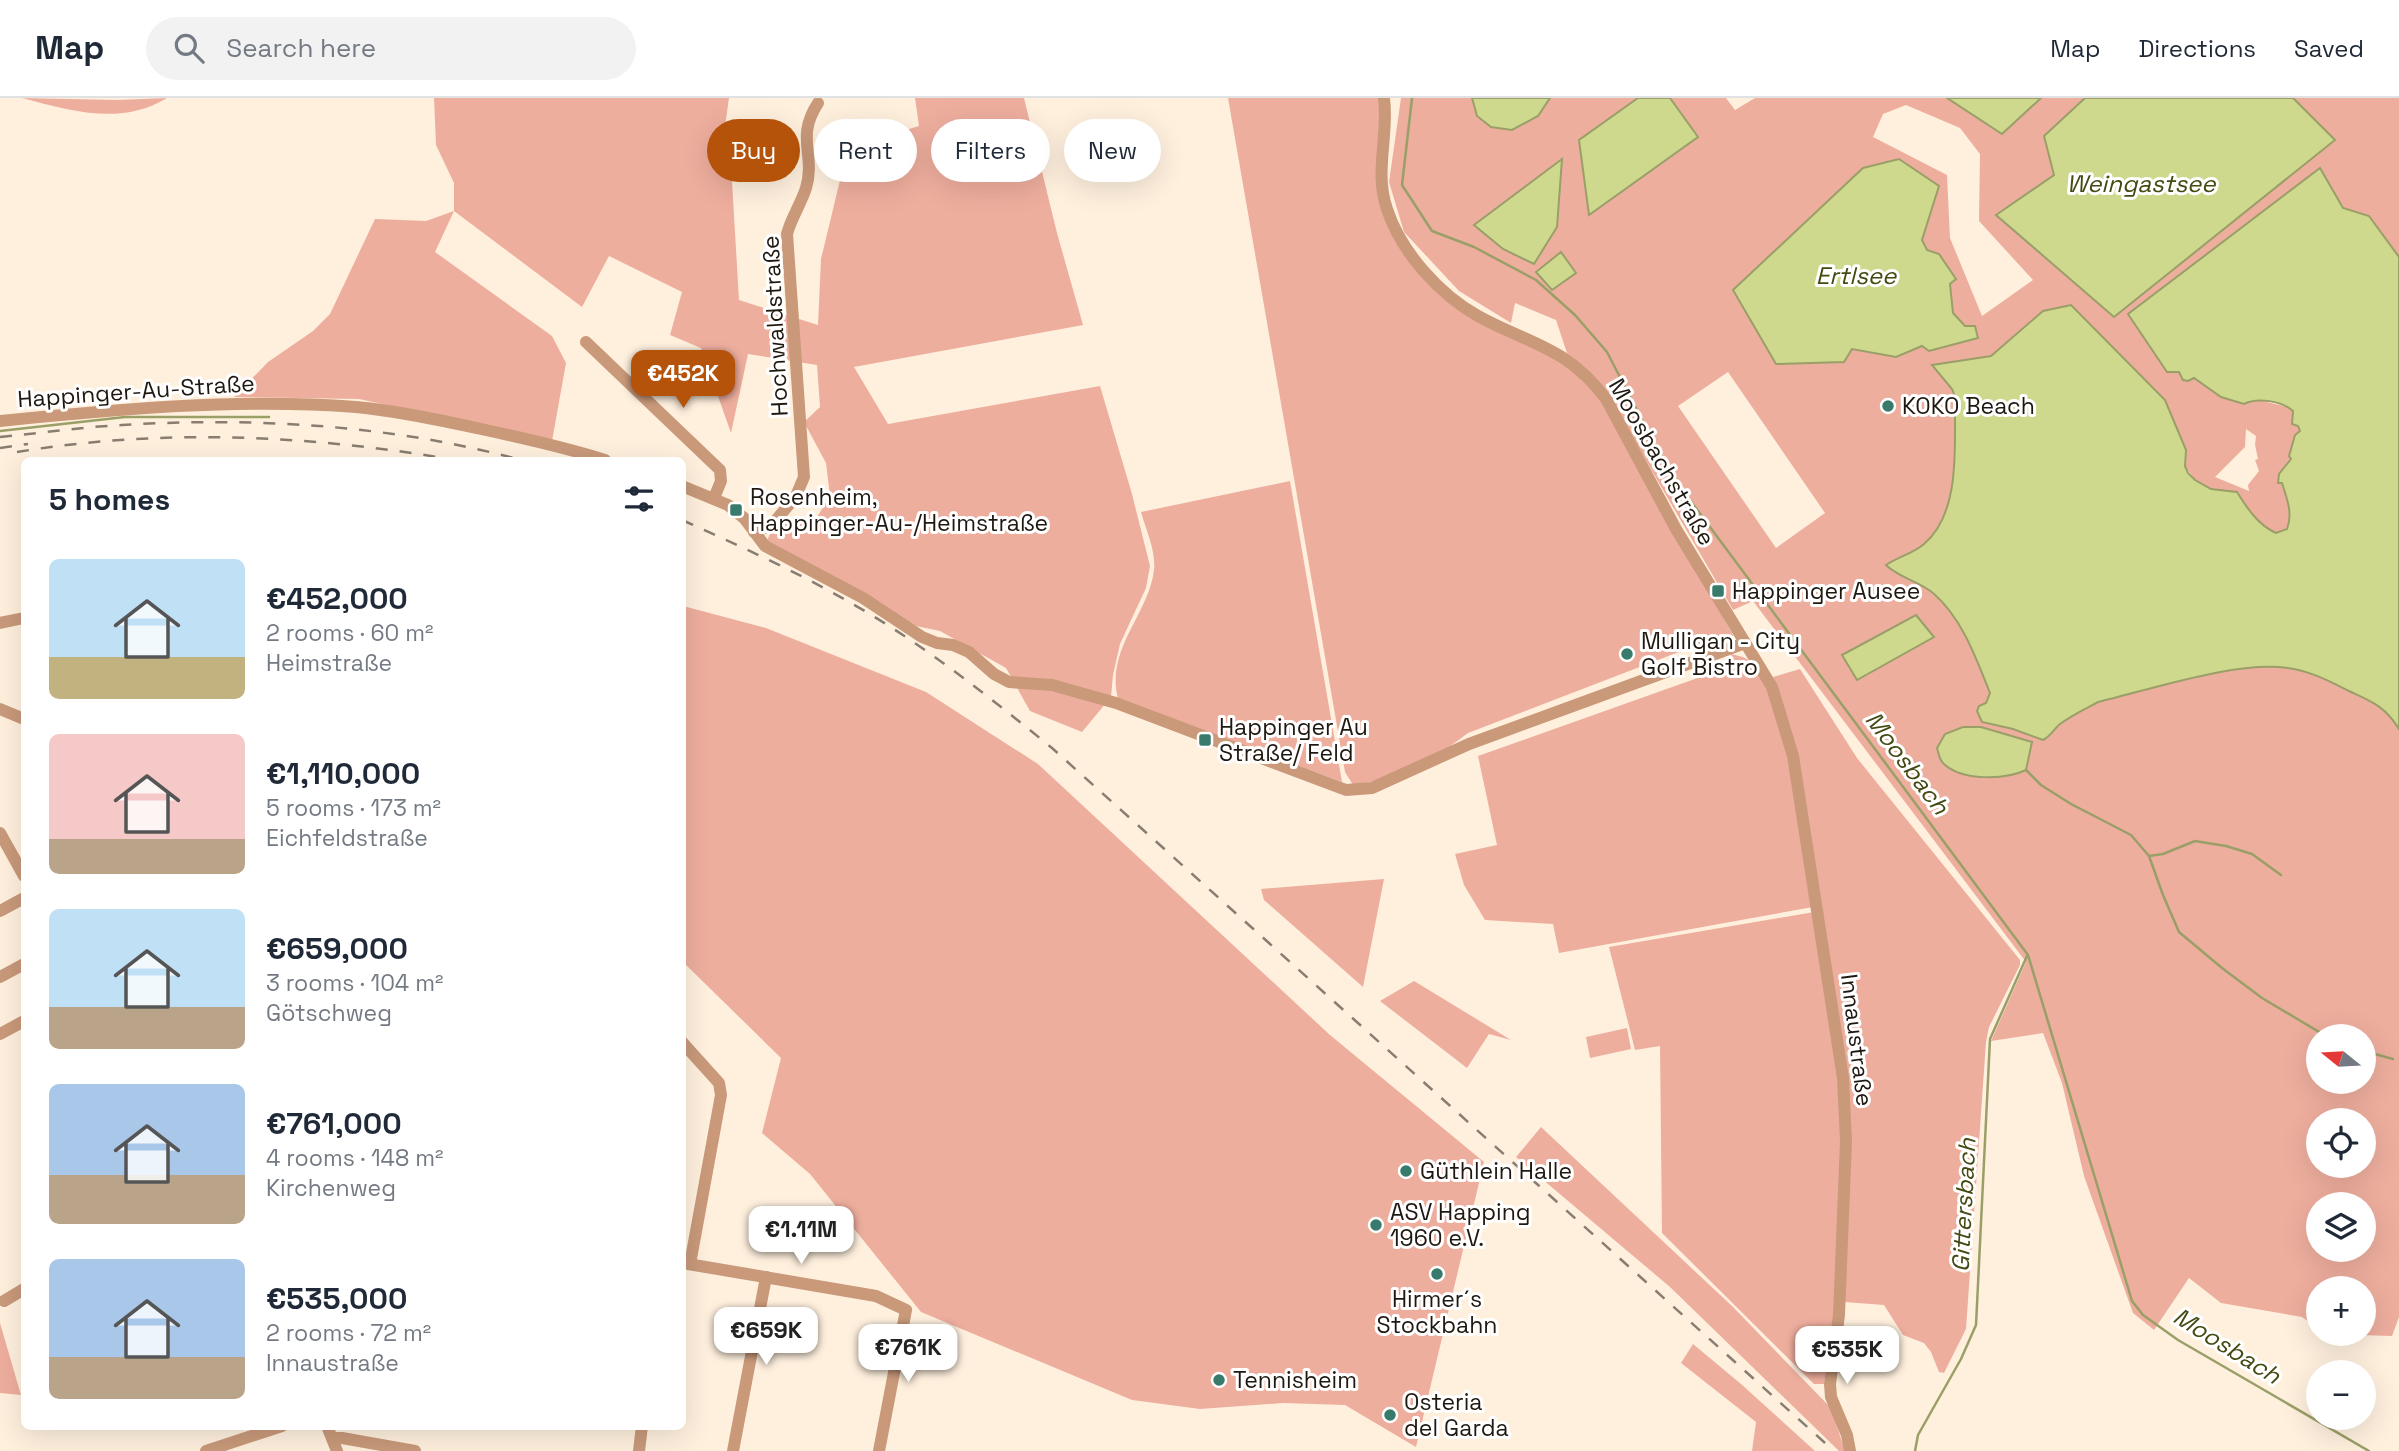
<!DOCTYPE html>
<html lang="en">
<head>
<meta charset="utf-8">
<style>
	:root { --surface:#fff; --page:#f2f2f3; --text:#1f2937; --muted:#747a83; --line:#e0e1e3; --accent:#b45309 }
	body { margin:0; font-family:"Space Grotesk",sans-serif; background:var(--page); color:var(--text); height:100vh; display:flex; flex-direction:column; font-size:26px; white-space:nowrap }
	* { box-sizing:border-box; margin:0 }
	p { font-size:23px; color:var(--muted) }
	.icon { flex:none; width:38px; height:38px; fill:none; stroke:currentColor; stroke-width:2; stroke-linecap:round; stroke-linejoin:round }
	.map { position:relative; flex:1; overflow:hidden }
	.side { position:absolute; left:21px; top:359px; width:665px; height:973px; display:flex; flex-direction:column; background:var(--surface); border-radius:10px; box-shadow:0 7px 28px #0002 }
	.side>* { flex:none }
	.banner { position:absolute; left:707px; top:21px; width:665px; height:63px; display:flex; gap:14px }
	.needle { width:46px; rotate:288deg }
	.controls { position:absolute; left:2306px; top:926px; display:grid; gap:14px }
	.controls a { display:grid; place-items:center; width:70px; height:70px; border-radius:50%; background:var(--surface); box-shadow:0 7px 28px #0002; font-size:35px }
	.price { position:absolute; translate:-50% -60px; padding:0 16px; border-radius:14px; background:#fff; color:#222; font-size:23px; line-height:46px; filter:drop-shadow(0 2px 4px #0008) }
	.price::after { content:''; position:absolute; left:50%; top:42px; width:21px; height:16px; margin-left:-10px; background:inherit; clip-path:polygon(0 0,100% 0,50% 100%) }
	.price.active { background:var(--accent); color:#fff }
	ul { padding:0; list-style:none }
	li { display:flex; align-items:center; gap:21px; height:175px; padding:0 28px }
	li span { display:grid; place-items:center; flex:none; width:196px; height:140px; border-radius:10px; color:#555 }
	li>.icon { margin-inline-start:auto }
	span .icon { width:84px; height:84px; fill:#fffc; stroke-width:1 }
	li b { font-size:30px }
	h2 { display:flex; justify-content:space-between; align-items:center; height:84px; padding:0 28px; font-size:30px }
	.chip { padding:0 24px; border-radius:32px; background:var(--surface); box-shadow:0 7px 28px #0002; font-size:24px; line-height:63px }
	.chip.active { background:var(--accent); color:#fff }
	header { display:flex; align-items:center; gap:42px; box-sizing:border-box; height:98px; padding:0 35px; background:var(--surface); border-bottom:2px solid var(--line) }
	header strong { font-size:33px }
	nav { display:flex; gap:38px; margin-inline-start:auto; font-size:24px }
	.search { width:490px; height:63px; background:var(--page); display:flex; align-items:center; gap:18px; box-sizing:border-box; padding:0 24px; border-radius:38px; color:var(--muted); font-size:26px }
	.map>svg:first-child { display:block }
	.green { fill:#eeae9e; fill-rule:evenodd }
	.water { fill:#ced98d; stroke:#9a9f68; stroke-width:2 }
	.lines { fill:none; stroke-linecap:round; stroke-linejoin:round }
	.stream { stroke:#9a9f68; stroke-width:2.5 }
	.minor { stroke:#c9997a; stroke-width:12 }
	.rail { stroke:#887d71; stroke-width:2.5; stroke-dasharray:12 12; stroke-linecap:butt }
	.poi-dot { fill:#387a6b; stroke:#fff; stroke-width:2.5 }
	.labels { text-anchor:middle; stroke-width:6; stroke-linejoin:round; paint-order:stroke }
	.street-label { font-size:23px; fill:#1f1810; stroke:#fff }
	.poi-label { font-size:23px; fill:#1f1810; stroke:#fff; text-anchor:start }
	.water-label { font-size:24px; font-style:italic; fill:#444a12; stroke:#fff }
</style>
</head>
<body>
<header>
<strong>Map</strong>
<div class="search"><svg class="icon" aria-label="search" viewBox="0 0 24 24"><circle cx="10" cy="10" r="6"/><path d="M15 15l6 6"/></svg>Search here</div>
<nav><a>Map</a><a>Directions</a><a>Saved</a></nav>
</header>
<div class="map">
<svg width="2399" height="1353" viewBox="0 0 2399 1353">
	<rect width="100%" height="100%" fill="#fff0de"/>
	<g class="green">
		<path d="M22 0 117 2 167 0C121 28 71 13 22 0Z"/>
		<path d="M434 0H729L719 72 732 83 739 202 818 227 821 161 848 49 919 28 915 0H1024L1057 135 1083 227 854 269 888 326 1100 288 1132 396 1150 468 1146 490 1120 546 1113 577 1111 599 1082 634 1030 613 1006 570 940 533 916 528 769 447 767 443 772 431 782 422 814 424 830 398 826 365 804 324 820 309 817 267 748 256 731 335 701 250 670 237 682 194 609 158 582 209 454 113 435 154 552 238 566 265 552 343 359 301 234 299 268 264 313 233 330 216 375 121 426 123 454 113V85L436 47Z"/>
		<path d="M1228 0H1381L1380 95 1437 191 1566 266 1601 302 1733 537 1732 542 1718 548 1715 540 1468 635C1435 661 1395 682 1353 687L1345 674Z"/>
		<path d="M1401 0H1472L1477 18 1491 29 1538 18 1550 0H1638L1580 42 1589 117 1698 38 1670 0H1726L1735 12 1755 0H1947L2002 36 2041 0H2085L2044 38 2335 42 2293 0H2399V159L2369 118 2343 111 2321 71 2128 216 2167 274H2179L2183 282 2194 280 2221 299 2244 306 2254 301 2288 309 2293 313 2300 334 2289 358 2291 360 2279 376 2278 385H2282C2287 401 2292 415 2287 430L2276 435C2258 427 2247 410 2237 394L2211 391 2195 382 2185 368 2186 352 2165 302 2043 213 1991 258 1933 267 1952 291 1955 299C1954 344 1962 413 1924 446 1914 455 1898 459 1886 467 1899 480 1920 484 1933 496 1962 521 1976 561 1990 595L1986 605 1977 613 1982 624 2013 631 2043 642C2050 639 2054 631 2061 626 2072 617 2085 611 2098 604 2149 592 2238 562 2288 570 2310 573 2329 583 2349 592 2370 603 2386 610 2399 631V1219L2392 1238 2325 1236H2364V1190H2319V1231L2302 1219 2221 1205 2189 1180 2154 1232 2133 1215 2084 1078 2062 985 2043 935 1991 943 2026 864 1753 503 1733 512 1603 289 1567 255 1556 222 1515 205 1511 225 1459 193 1404 134 1389 84ZM1906 7 1960 30 1980 56 1979 123 2033 182 1982 218 1950 140 1947 77 1873 39 1883 16ZM1925 128 1922 142 1927 152 1955 181 1950 185 1953 215 1965 228 1896 258 1852 251ZM1728 274 1825 415 1776 450 1678 308ZM2246 331 2256 338 2255 347 2258 361 2255 362 2259 373 2248 387 2249 393 2215 379 2245 349ZM1933 538 1857 582 1843 558ZM2319 938H2364V984H2319ZM2319 1022H2364V1068H2319ZM2319 1106H2364V1152H2319Z"/>
		<path d="M1290 383 1342 684 1118 601C1105 551 1149 516 1154 472 1156 453 1146 432 1141 414Z"/>
		<path d="M683 508 766 530 926 594 1038 666 1330 937 1484 1064 1416 1349 1345 1307 1283 1305 1200 1311 1132 1302 921 1214 810 1076 762 1035 781 960 683 864Z"/>
		<path d="M1731 556 1743 559 1750 563 1766 586 1784 639 1813 809 1559 855 1553 826 1485 822 1464 787 1455 756 1497 747 1478 658 1734 567Z"/>
		<path d="M1800 571 1857 660 2020 862V867L1989 929 1986 944 1966 1231 1944 1275 1939 1274 1931 1254 1924 1245 1903 1237 1884 1207 1844 1204 1849 1040 1780 598 1773 579Z"/>
		<path d="M1384 781 1363 889 1264 802 1261 791Z"/>
		<path d="M1814 814 1835 947 1842 1030 1838 1185 1824 1286H1814L1662 1135 1660 948 1635 952 1609 849Z"/>
		<path d="M1414 883 1511 942 1489 936 1467 970 1380 903Z"/>
		<path d="M1627 930 1631 951 1590 960 1586 939Z"/>
		<path d="M1541 1029 1732 1208 1831 1310 1845 1353H1839L1670 1189 1516 1059Z"/>
		<path d="M0 1225 21 1297 0 1295Z"/>
		<path d="M1693 1246 1741 1286 1815 1353H1752L1756 1324 1681 1265Z"/>
	</g>
	<g class="water">
		<path d="M1472 0H1550L1538 18 1512 32 1491 29 1477 18Z"/>
		<path d="M1638 0H1670L1698 39 1589 117 1579 42Z"/>
		<path d="M1947 0H2041L2002 36Z"/>
		<path d="M2085 0H2293L2335 42 2114 219 1996 117 2054 77 2044 38Z"/>
		<path d="M1562 61 1557 129 1534 166 1503 151 1474 127Z"/>
		<path d="M1899 61 1939 88 1922 142 1927 152 1939 156 1956 181 1950 186 1953 215 1965 228H1975L1978 240 1929 253 1922 248 1896 259 1852 251 1844 264 1776 266 1733 192 1863 70Z"/>
		<path d="M2320 70 2343 110 2369 118 2399 159V631C2385 608 2372 604 2349 593 2329 583 2310 573 2288 570 2238 562 2149 592 2098 604 2085 611 2072 617 2060 626 2054 631 2050 639 2043 642L2013 631 1982 624 1977 613 1979 608 1986 605 1990 595C1976 560 1962 520 1933 495 1919 483 1899 480 1886 467 1898 459 1914 455 1924 446 1962 414 1954 344 1955 299L1952 291 1932 267 1991 258 2043 213 2071 207 2165 302 2186 352 2185 368 2188 375 2195 382 2211 391 2237 394C2247 410 2258 427 2276 435L2287 431C2293 415 2287 401 2282 385H2278L2279 376 2291 361 2289 358 2295 337 2300 333 2298 328 2292 326 2293 313C2282 303 2257 299 2244 306L2221 299 2194 280 2188 283 2183 282 2179 274H2167L2128 216Z"/>
		<path d="M1561 154 1576 175 1552 192 1536 174Z"/>
		<path d="M1916 517 1934 539 1857 582 1842 557Z"/>
		<path d="M1963 629H1981L2032 644 2026 672C2005 682 1962 683 1944 666 1939 662 1939 656 1937 650L1945 636Z"/>
	</g>
	<g class="lines">
		<g class="stream">
			<path d="M1412 0 1402 87 1432 133 1474 149 1536 182 1575 217 1607 254 1655 347 1681 390 2028 857 2132 1203 2143 1217 2178 1242 2369 1353"/>
			<path d="M0 333 125 319H269"/>
			<path d="M2026 672 2041 687 2071 706 2131 737 2149 758 2163 797 2179 834 2222 870 2262 900 2326 938"/>
			<path d="M2149 758 2163 756 2195 743 2226 748 2252 756 2281 777"/>
			<path d="M2364 953 2393 961"/>
			<path d="M1915 1353 1918 1337 1961 1261 1976 1227 1990 941 2027 858"/>
		</g>
		<g class="minor">
			<path d="M1384 0C1389 37 1374 74 1387 111 1401 154 1439 196 1478 218 1531 247 1566 248 1606 301L1676 431 1772 589 1793 658 1843 980 1846 1043 1839 1217 1830 1286 1831 1299 1847 1337 1850 1353"/>
			<path d="M586 244 720 372 721 383 714 400"/>
			<path d="M0 323C118 311 237 300 356 309 398 313 440 322 481 331 523 340 564 349 605 362"/>
			<path d="M682 388 728 407 744 420 765 448 863 500 922 539 937 545 953 547 969 554 994 576 1009 584 1052 587 1116 605 1346 692 1372 690 1469 646 1745 545"/>
			<path d="M754 434 772 427 796 398 804 379 787 136C791 120 801 106 806 90 816 57 795 40 818 5"/>
			<path d="M0 525 24 520"/>
			<path d="M0 611 24 621"/>
			<path d="M0 735 24 778"/>
			<path d="M0 813 24 800"/>
			<path d="M0 879 24 866"/>
			<path d="M0 936 24 923"/>
			<path d="M682 944 719 985 721 997 690 1166"/>
			<path d="M682 1165 876 1198 906 1212 879 1353"/>
			<path d="M4 1203 24 1191"/>
			<path d="M327 1328 337 1353"/>
			<path d="M334 1340H342L415 1353"/>
			<path d="M206 1353 282 1328"/>
			<path d="M639 1353 642 1328"/>
			<path d="M733 1353 766 1179"/>
		</g>
		<g class="rail">
			<path d="M0 339C41 335 82 329 122 327 255 319 393 327 521 362"/>
			<path d="M0 350 28 346"/>
			<path d="M17 354C163 330 311 337 455 362"/>
			<path d="M682 422C740 448 797 474 851 505 923 546 988 598 1052 650L1834 1353"/>
		</g>
	</g>
	<g class="poi-dot">
		<circle cx="1888" cy="308" r="7"/>
		<rect x="729" y="405" width="14" height="14" rx="3.5"/>
		<rect x="1711" y="486" width="14" height="14" rx="3.5"/>
		<circle cx="1627" cy="556" r="7"/>
		<rect x="1198" y="635" width="14" height="14" rx="3.5"/>
		<circle cx="1406" cy="1073" r="7"/>
		<circle cx="1376" cy="1127" r="7"/>
		<circle cx="1437" cy="1176" r="7"/>
		<circle cx="1219" cy="1282" r="7"/>
		<circle cx="1390" cy="1317" r="7"/>
	</g>
	<g class="labels">
		<g class="street-label">
			<text transform="translate(775 228) rotate(-93)" y="8">Hochwaldstraße</text>
			<text transform="translate(136 293) rotate(-4)" y="8">Happinger-Au-Straße</text>
			<text transform="translate(1662 364) rotate(60)" y="8">Moosbachstraße</text>
			<text transform="translate(1857 942) rotate(83)" y="8">Innaustraße</text>
		</g>
		<g class="poi-label">
			<text x="1902" y="316">KOKO Beach</text>
			<text x="750" y="407">Rosenheim,<tspan x="750" dy="26">Happinger-Au-/Heimstraße</tspan></text>
			<text x="1732" y="501">Happinger Ausee</text>
			<text x="1641" y="551">Mulligan - City<tspan x="1641" dy="26">Golf Bistro</tspan></text>
			<text x="1219" y="637">Happinger Au<tspan x="1219" dy="26">Straße/ Feld</tspan></text>
			<text x="1420" y="1081">Güthlein Halle</text>
			<text x="1390" y="1122">ASV Happing<tspan x="1390" dy="26">1960 e.V.</tspan></text>
			<text x="1437" y="1209" text-anchor="middle">Hirmer´s<tspan x="1437" dy="26">Stockbahn</tspan></text>
			<text x="1233" y="1290">Tennisheim</text>
			<text x="1404" y="1312">Osteria<tspan x="1404" dy="26">del Garda</tspan></text>
		</g>
		<g class="water-label">
			<text x="2141" y="94">Weingastsee</text>
			<text x="1856" y="186">Ertlsee</text>
			<text transform="translate(1907 665) rotate(53)" y="8">Moosbach</text>
			<text transform="translate(1964 1107) rotate(-87)" y="8">Gittersbach</text>
			<text transform="translate(2227 1248) rotate(32)" y="8">Moosbach</text>
		</g>
	</g>
</svg>
<div class="controls">
<a><svg class="needle" viewBox="-14 -14 28 28"><path d="M0-13l5 13h-10z" fill="#e53935"/><path d="M0 13l5-13h-10z" fill="#747a83"/></svg></a>
<a><svg class="icon" aria-label="locate" viewBox="0 0 24 24"><circle cx="12" cy="12" r="6"/><path d="M12 2v4M12 18v4M2 12h4M18 12h4"/></svg></a>
<a><svg class="icon" aria-label="layers" viewBox="0 0 24 24"><path d="M12 4l9 5-9 5-9-5zM3 14l9 5 9-5"/></svg></a>
<a>+</a>
<a>−</a>
</div>
<b class="price active" style="left:683px;top:312px">€452K</b>
<b class="price" style="left:801px;top:1168px">€1.11M</b>
<b class="price" style="left:766px;top:1269px">€659K</b>
<b class="price" style="left:908px;top:1286px">€761K</b>
<b class="price" style="left:1847px;top:1288px">€535K</b>
<div class="banner">
<a class="chip active">Buy</a>
<a class="chip">Rent</a>
<a class="chip">Filters</a>
<a class="chip">New</a>
</div>
<section class="side">
<h2>5 homes<svg class="icon" aria-label="filters" viewBox="0 0 24 24"><path d="M4 7h16M4 17h16"/><circle cx="9" cy="7" r="2"/><circle cx="15" cy="17" r="2"/></svg></h2>
<ul>
<li><span style="background:linear-gradient(#bfe0f5 70%,#c2b280 0)"><svg class="icon" aria-label="home" viewBox="0 0 24 24"><path d="M3 11l9-7 9 7M6 9v11h12V9"/></svg></span><div><b>€452,000</b><p>2 rooms · 60 m²</p><p>Heimstraße</p></div></li>
<li><span style="background:linear-gradient(#f6c9c9 75%,#b9a48a 0)"><svg class="icon" aria-label="home" viewBox="0 0 24 24"><path d="M3 11l9-7 9 7M6 9v11h12V9"/></svg></span><div><b>€1,110,000</b><p>5 rooms · 173 m²</p><p>Eichfeldstraße</p></div></li>
<li><span style="background:linear-gradient(#bfe0f5 70%,#b9a48a 0)"><svg class="icon" aria-label="home" viewBox="0 0 24 24"><path d="M3 11l9-7 9 7M6 9v11h12V9"/></svg></span><div><b>€659,000</b><p>3 rooms · 104 m²</p><p>Götschweg</p></div></li>
<li><span style="background:linear-gradient(#a9c7e8 65%,#b9a48a 0)"><svg class="icon" aria-label="home" viewBox="0 0 24 24"><path d="M3 11l9-7 9 7M6 9v11h12V9"/></svg></span><div><b>€761,000</b><p>4 rooms · 148 m²</p><p>Kirchenweg</p></div></li>
<li><span style="background:linear-gradient(#a9c7e8 70%,#b9a48a 0)"><svg class="icon" aria-label="home" viewBox="0 0 24 24"><path d="M3 11l9-7 9 7M6 9v11h12V9"/></svg></span><div><b>€535,000</b><p>2 rooms · 72 m²</p><p>Innaustraße</p></div></li>
</ul>
</section>
</div>
</body>
</html>
